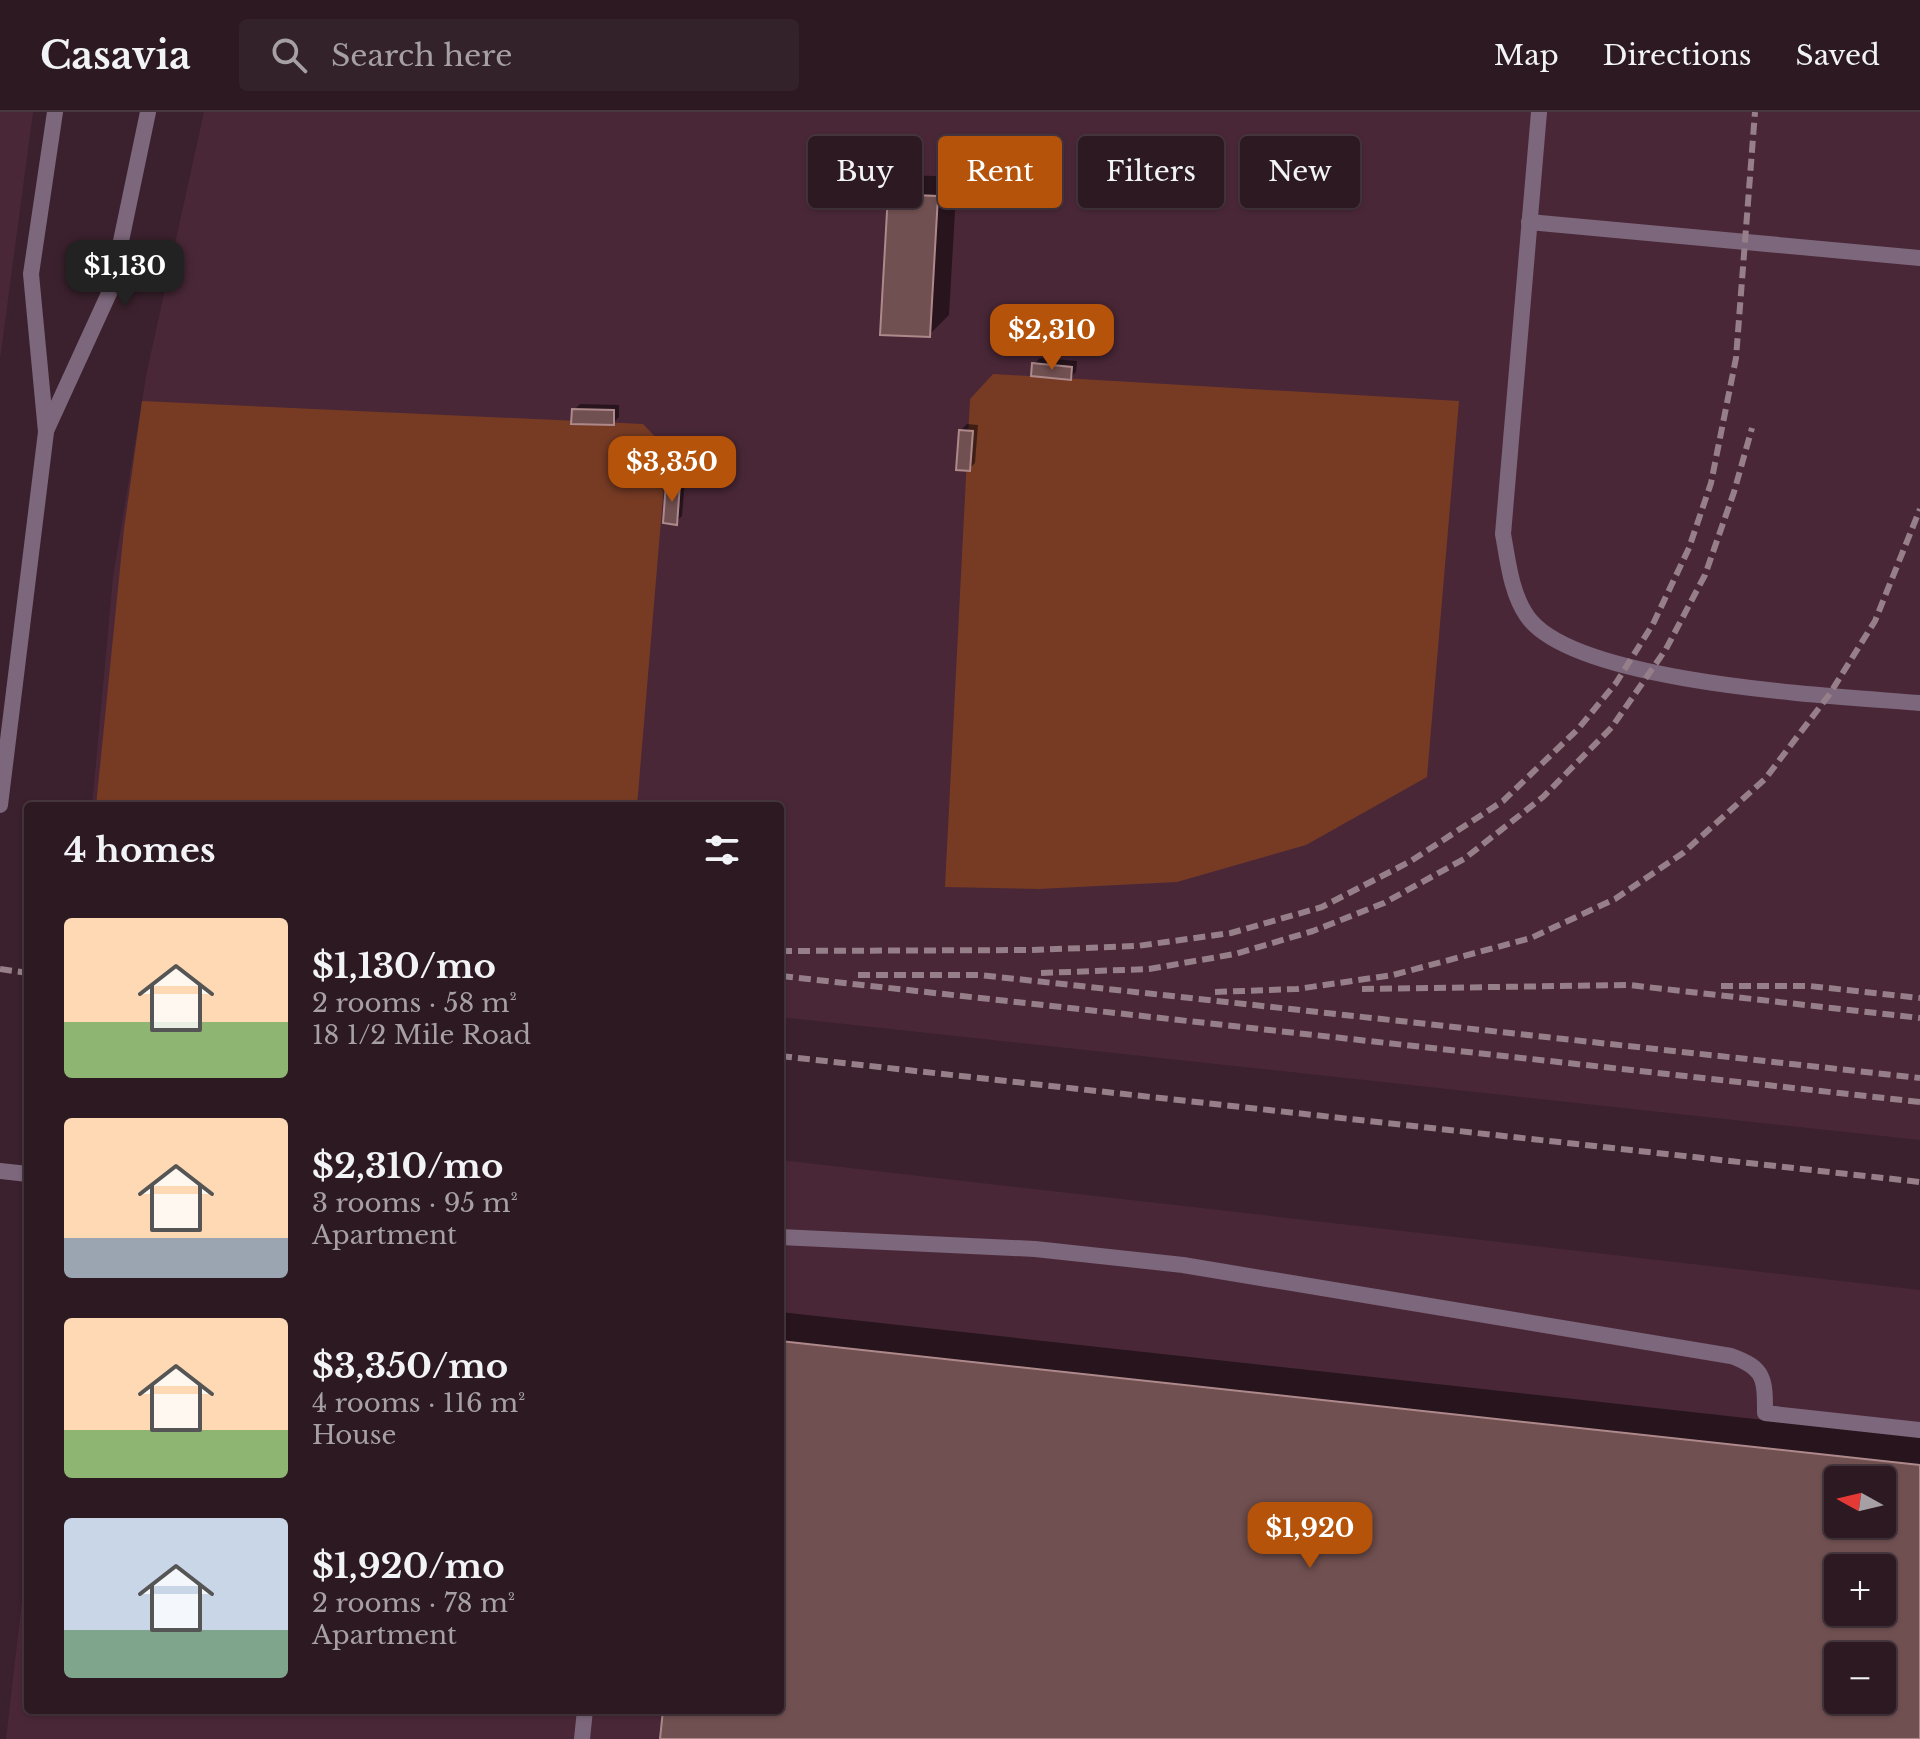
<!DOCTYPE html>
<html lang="en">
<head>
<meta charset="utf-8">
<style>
	:root { --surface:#2c1922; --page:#34222a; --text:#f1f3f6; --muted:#a6a0a5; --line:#483840; --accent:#b45309 }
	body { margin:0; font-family:"Libre Baskerville",serif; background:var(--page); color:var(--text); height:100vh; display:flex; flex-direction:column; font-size:30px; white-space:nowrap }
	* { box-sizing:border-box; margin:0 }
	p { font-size:26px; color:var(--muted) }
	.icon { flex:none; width:44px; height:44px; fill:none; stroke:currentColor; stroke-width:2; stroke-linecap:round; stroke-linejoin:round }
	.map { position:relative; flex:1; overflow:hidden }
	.drawer { position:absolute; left:24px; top:690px; width:760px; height:912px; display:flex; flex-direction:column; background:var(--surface); border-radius:8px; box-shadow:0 2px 6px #0004,0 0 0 2px var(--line) }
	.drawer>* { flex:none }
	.hud { position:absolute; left:808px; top:24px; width:760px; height:72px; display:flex; gap:16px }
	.needle { width:52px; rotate:278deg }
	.tools { position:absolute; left:1824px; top:1354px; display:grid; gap:16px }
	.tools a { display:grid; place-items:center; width:72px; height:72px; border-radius:8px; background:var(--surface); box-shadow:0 2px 6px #0004,0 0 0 2px var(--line); font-size:40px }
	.price { position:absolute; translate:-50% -68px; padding:0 18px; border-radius:16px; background:var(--accent); color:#fff; font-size:26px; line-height:52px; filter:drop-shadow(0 2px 4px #0008) }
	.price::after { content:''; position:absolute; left:50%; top:48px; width:24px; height:18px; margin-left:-12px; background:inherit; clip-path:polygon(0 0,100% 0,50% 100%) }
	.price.on { background:#222; color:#fff }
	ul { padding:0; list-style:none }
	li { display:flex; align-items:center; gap:24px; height:200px; padding:0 40px }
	li span { display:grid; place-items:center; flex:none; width:224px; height:160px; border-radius:8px; color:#555 }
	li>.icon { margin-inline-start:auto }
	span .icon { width:96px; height:96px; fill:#fffc; stroke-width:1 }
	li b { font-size:34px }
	h2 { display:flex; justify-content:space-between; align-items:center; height:96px; padding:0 40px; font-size:34px }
	.tag { padding:0 28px; border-radius:8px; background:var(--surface); box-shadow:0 2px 6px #0004,0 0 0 2px var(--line); font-size:28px; line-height:72px }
	.tag.on { background:var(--accent); color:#fff }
	header { display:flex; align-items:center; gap:48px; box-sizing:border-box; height:112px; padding:0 40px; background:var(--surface); border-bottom:2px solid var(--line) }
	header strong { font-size:38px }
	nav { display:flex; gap:44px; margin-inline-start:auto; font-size:28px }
	.search { width:560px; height:72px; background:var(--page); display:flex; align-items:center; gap:20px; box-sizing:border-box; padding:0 28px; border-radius:8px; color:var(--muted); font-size:30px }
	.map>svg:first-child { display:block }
	.built { fill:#492737; fill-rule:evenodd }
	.green { fill:#773b24 }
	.shadow { fill:#0007; fill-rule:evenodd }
	.building { fill:#715051; stroke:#ae898b; stroke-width:2; fill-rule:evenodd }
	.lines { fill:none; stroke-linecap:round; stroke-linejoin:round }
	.service { stroke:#7d677c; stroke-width:16 }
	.tertiary { stroke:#7d677c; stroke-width:16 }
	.rail { stroke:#967f89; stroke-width:6; stroke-dasharray:12 6; stroke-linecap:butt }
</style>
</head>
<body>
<header>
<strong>Casavia</strong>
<div class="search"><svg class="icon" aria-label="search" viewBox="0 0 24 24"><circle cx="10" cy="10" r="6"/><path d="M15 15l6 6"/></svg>Search here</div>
<nav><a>Map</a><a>Directions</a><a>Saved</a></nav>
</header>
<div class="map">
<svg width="1920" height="1627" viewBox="0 0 1920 1627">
	<rect width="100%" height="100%" fill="#3b212d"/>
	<g class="built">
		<path d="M0 0H33L0 247Z"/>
		<path d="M204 0H1920V1028L780 905V694H92L113 465 147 259Z"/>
		<path d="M780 1048 1920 1178V1627H6L28 1438V1598H780ZM1838 1368H1882V1412H1838ZM1838 1456H1882V1500H1838ZM1838 1544H1882V1588H1838Z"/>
	</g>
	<g class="green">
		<path d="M993 262 1459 289 1427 665 1306 733 1177 770 1039 777 945 775 970 287Z"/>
		<path d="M142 289 643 312 667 337 637 694H96L124 417Z"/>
	</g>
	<g class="shadow">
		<path d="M910 63 957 65 949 203 929 223 890 83Z"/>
		<path d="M1040 246 1077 249 1076 260 1070 266 1034 252Z"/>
		<path d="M580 292 619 293V305L613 311 574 298Z"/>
		<path d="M967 312 978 313 975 351 969 357 961 318Z"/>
		<path d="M674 366 685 367 682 404 676 410 668 372Z"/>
		<path d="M780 1200 1920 1325V1627H662L665 1598H780ZM1838 1368H1882V1412H1838ZM1838 1456H1882V1500H1838ZM1838 1544H1882V1588H1838Z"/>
	</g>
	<g class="building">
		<path d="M888 82 938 84 930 225 880 223Z"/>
		<path d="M1032 251 1072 255 1071 268 1031 264Z"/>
		<path d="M572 297 614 298V313L571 312Z"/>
		<path d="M959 318 973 319 970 359 956 358Z"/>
		<path d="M666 371 680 372 677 413 663 411Z"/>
		<path d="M780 1229 1920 1353V1627H660L663 1598H780ZM1838 1368H1882V1412H1838ZM1838 1456H1882V1500H1838ZM1838 1544H1882V1588H1838Z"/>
	</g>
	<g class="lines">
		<g class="service">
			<path d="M1539 0 1503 422C1508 449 1511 481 1527 504 1574 572 1837 584 1920 591"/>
			<path d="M1529 110 1920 146"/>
			<path d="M0 1059 28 1062"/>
			<path d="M780 1125 1035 1137 1183 1153 1731 1244C1765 1256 1765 1267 1765 1301L1920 1318"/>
			<path d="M582 1627 585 1598"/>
		</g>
		<g class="tertiary">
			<path d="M46 319 111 177 148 0"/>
			<path d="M0 693 46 320 31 162 55 0"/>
		</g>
		<g class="rail">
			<path d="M780 839 1031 838 1137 834 1231 821 1322 795 1411 749 1503 689 1578 617 1616 571 1653 512 1689 436 1711 371 1736 246 1755 0"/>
			<path d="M0 857 28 861"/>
			<path d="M1041 861 1149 857 1235 842 1313 819 1384 791 1464 747 1543 685 1612 615 1666 537 1705 463 1734 380 1752 316"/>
			<path d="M858 863H980L1920 966"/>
			<path d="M781 864 1920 990"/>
			<path d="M1721 874H1810L1920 886"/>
			<path d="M1362 877 1629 873 1920 906"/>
			<path d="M1215 880 1297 877 1393 863 1531 826 1615 787 1683 741 1765 667 1829 583 1875 509 1920 397"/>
			<path d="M780 944 1920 1070"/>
		</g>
	</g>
</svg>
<div class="tools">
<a><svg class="needle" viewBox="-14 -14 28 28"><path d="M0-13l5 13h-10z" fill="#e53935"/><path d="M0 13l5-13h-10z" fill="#a6a0a5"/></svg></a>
<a>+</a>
<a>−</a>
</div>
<b class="price on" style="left:125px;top:196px">$1,130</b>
<b class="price" style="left:1052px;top:260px">$2,310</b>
<b class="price" style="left:672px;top:392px">$3,350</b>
<b class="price" style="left:1310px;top:1458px">$1,920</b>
<div class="hud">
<a class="tag">Buy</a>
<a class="tag on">Rent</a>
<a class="tag">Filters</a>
<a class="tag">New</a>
</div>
<section class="drawer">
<h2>4 homes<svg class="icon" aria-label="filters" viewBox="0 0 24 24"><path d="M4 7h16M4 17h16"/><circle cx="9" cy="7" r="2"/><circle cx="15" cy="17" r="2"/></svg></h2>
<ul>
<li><span style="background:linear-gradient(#ffd9b3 65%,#8fb573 0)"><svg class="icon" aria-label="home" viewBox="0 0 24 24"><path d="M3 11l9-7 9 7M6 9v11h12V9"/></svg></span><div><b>$1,130/mo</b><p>2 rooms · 58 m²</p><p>18 1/2 Mile Road</p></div></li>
<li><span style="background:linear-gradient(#ffd9b3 75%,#9aa5b1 0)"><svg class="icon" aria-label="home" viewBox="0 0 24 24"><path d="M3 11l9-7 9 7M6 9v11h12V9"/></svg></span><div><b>$2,310/mo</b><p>3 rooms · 95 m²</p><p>Apartment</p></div></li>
<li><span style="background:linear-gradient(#ffd9b3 70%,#8fb573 0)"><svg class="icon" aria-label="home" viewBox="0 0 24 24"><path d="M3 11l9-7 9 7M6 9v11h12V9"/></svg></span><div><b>$3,350/mo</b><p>4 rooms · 116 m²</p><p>House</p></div></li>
<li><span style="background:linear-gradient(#c9d6e8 70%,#7fa58c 0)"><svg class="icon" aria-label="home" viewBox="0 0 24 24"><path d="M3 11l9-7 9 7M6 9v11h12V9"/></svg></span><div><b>$1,920/mo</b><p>2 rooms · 78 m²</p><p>Apartment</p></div></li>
</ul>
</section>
</div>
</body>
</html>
